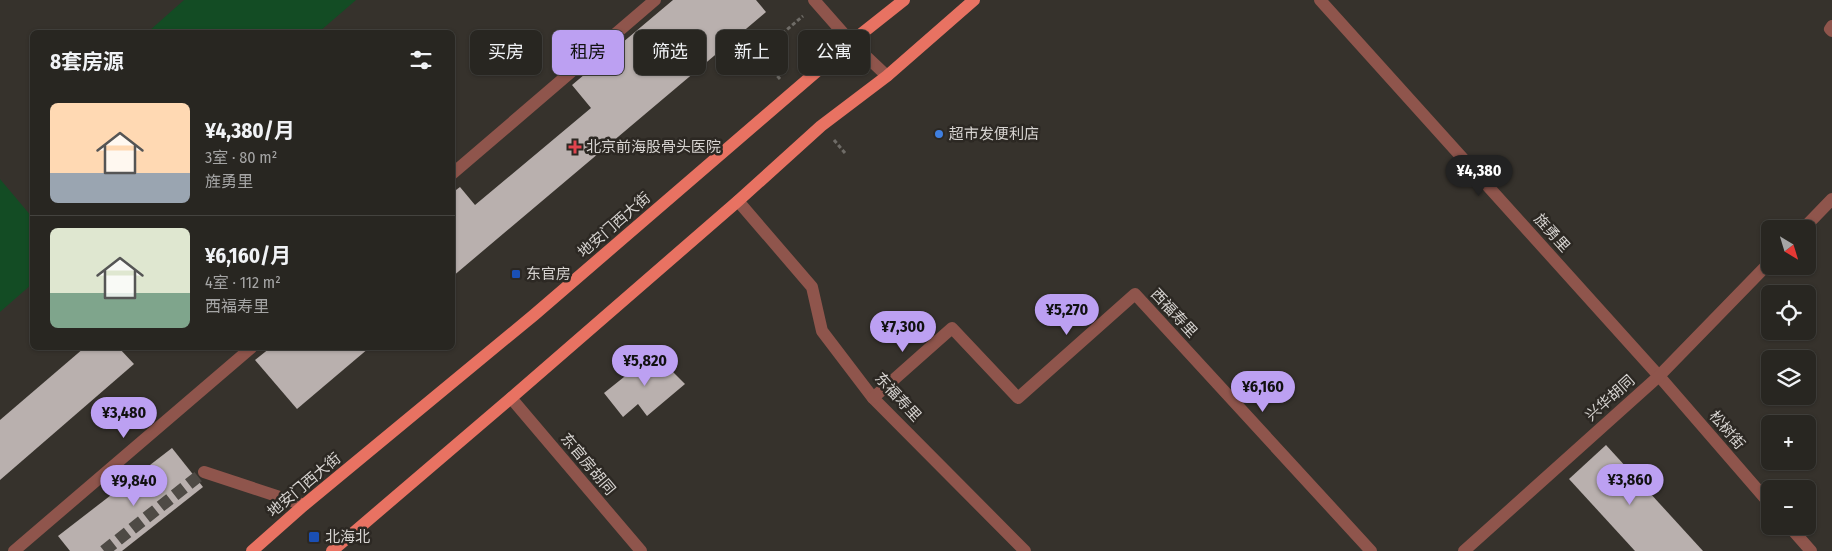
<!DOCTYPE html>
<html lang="zh">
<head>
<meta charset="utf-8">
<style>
	:root { --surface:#282621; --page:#302e2a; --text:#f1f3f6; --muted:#a5a5a5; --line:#44433f; --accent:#bca0f2 }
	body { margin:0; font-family:"Fira Sans Condensed","Noto Sans SC",sans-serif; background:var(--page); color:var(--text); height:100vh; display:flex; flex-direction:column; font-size:19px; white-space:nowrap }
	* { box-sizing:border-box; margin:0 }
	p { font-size:16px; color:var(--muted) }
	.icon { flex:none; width:28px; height:28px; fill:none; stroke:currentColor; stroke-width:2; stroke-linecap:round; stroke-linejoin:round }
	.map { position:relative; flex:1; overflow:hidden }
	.side { position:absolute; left:30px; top:30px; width:425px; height:320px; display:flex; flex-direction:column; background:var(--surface); border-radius:8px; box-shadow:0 1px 4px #0004,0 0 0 1px var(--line) }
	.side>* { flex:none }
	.banner { position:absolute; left:470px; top:30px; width:475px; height:45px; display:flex; gap:10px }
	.needle { width:32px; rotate:142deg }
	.controls { position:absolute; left:1761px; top:220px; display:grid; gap:10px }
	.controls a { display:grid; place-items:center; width:55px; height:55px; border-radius:8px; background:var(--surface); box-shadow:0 1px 4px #0004,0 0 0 1px var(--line); font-size:25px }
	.price { position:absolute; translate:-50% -42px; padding:0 11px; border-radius:18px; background:var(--accent); color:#111; font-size:16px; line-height:32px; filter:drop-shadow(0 1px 2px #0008) }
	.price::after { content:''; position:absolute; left:50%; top:30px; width:15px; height:11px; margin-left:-8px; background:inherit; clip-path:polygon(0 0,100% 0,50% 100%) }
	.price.active { background:#222; color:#fff }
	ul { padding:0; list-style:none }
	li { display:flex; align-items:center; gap:15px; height:125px; padding:0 20px }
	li+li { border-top:1px solid var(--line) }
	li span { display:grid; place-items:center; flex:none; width:140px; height:100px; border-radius:8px; color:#555 }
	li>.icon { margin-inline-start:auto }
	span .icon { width:60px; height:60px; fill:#fffc; stroke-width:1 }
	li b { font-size:21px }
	h2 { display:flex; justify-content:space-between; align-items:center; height:60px; padding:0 20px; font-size:21px }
	.tag { padding:0 18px; border-radius:8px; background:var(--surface); box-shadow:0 1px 4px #0004,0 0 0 1px var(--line); font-size:18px; line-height:45px }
	.tag.active { background:var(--accent); color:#111 }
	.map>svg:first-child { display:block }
	.green { fill:#134c24 }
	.building { fill:#b9b0ae }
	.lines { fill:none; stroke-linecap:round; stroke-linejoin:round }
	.minor-tunnel { stroke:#4e4a45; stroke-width:12; stroke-dasharray:12 6; stroke-linecap:butt }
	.path { stroke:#6f6c67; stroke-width:3; stroke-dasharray:4 2.5; stroke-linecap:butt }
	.minor { stroke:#8f554c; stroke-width:12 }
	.major { stroke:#e87262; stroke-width:12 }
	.shop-dot { fill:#3f7fe0; stroke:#2c2823; stroke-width:2 }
	.health-dot { fill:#e0444e; stroke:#2c2823; stroke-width:2 }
	.transit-dot { fill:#1a4fb4; stroke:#2c2823; stroke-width:2 }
	.labels { text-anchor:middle; stroke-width:5; stroke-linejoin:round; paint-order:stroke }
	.poi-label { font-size:15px; fill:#d6d3d0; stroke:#2c2823; text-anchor:start }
	.street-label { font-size:15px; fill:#d6d3d0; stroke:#2c2823 }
</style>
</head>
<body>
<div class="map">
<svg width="1832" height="551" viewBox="0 0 1832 551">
	<rect width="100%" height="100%" fill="#36322c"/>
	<g class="green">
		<path d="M184 0H356L319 32H150L149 31Z"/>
		<path d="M0 179 32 217V284L0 312Z"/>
	</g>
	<g class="building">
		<path d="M673 0H756L766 12 452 277V193L460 187 475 205 591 108 572 85Z"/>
		<path d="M84 348H119L134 364 0 480V420Z"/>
		<path d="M270 348H369L297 409 255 360Z"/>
		<path d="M654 353 685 384 647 416 638 404 623 417 604 393Z"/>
		<path d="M1606 445 1703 551H1635L1569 479Z"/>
		<path d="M172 448 203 487 122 551H70L58 536Z"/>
	</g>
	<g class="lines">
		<path class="minor-tunnel" d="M104 551 204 472"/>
		<g class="path">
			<path d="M780 79 758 54 803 16"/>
			<path d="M834 140 845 153"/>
		</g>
		<g class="minor">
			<path d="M814 0 851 42 887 76"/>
			<path d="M1320 0 1659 376 1770 504"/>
			<path d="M1832 26 1830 29 1832 31"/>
			<path d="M452 174 655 0"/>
			<path d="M738 201 812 287 822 331 873 398 1025 551"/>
			<path d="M1803 229 1832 199"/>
			<path d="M511 398 641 551"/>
			<path d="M873 398 952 328 1018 398 1135 294 1371 551"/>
			<path d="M204 472 304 505"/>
			<path d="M1789 526 1811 551"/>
			<path d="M14 551 251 348"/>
			<path d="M1464 551 1659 376 1770 262"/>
		</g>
		<g class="major">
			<path d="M252 551 304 505 534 315 851 42 904 0"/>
			<path d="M332 551 511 398 738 201 821 126 887 76 974 0"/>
		</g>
	</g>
	<circle class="shop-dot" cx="939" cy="134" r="5"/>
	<path class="health-dot" d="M572.5 139.5h5v5h5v5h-5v5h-5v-5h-5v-5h5z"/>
	<g class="transit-dot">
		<rect x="511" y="269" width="10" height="10" rx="2.5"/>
		<rect x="308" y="531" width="12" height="12" rx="2.5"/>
	</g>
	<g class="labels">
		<g class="poi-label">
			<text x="949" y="139">超市发便利店</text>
			<text x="586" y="152">北京前海股骨头医院</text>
			<text x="526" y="279">东官房</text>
			<text x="325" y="542">北海北</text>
		</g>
		<g class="street-label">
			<text transform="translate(614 225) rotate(-41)" y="5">地安门西大街</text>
			<text transform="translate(1552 233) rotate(48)" y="5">旌勇里</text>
			<text transform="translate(1174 313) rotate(47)" y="5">西福寿里</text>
			<text transform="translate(898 397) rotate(47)" y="5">东福寿里</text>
			<text transform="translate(1610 398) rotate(-42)" y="5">兴华胡同</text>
			<text transform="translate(1727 430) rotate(49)" y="5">松树街</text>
			<text transform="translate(588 464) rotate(50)" y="5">东官房胡同</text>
			<text transform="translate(304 485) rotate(-40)" y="5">地安门西大街</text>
		</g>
	</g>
</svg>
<div class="controls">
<a><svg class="needle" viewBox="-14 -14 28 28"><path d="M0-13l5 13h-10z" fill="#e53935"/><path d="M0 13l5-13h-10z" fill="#a5a5a5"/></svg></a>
<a><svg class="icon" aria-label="locate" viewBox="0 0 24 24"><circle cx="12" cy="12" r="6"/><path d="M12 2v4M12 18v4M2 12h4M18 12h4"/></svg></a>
<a><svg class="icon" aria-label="layers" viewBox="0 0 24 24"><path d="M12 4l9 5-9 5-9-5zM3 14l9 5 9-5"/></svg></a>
<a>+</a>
<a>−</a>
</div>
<b class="price active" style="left:1479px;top:197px">¥4,380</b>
<b class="price" style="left:1067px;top:336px">¥5,270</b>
<b class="price" style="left:903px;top:353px">¥7,300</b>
<b class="price" style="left:645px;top:387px">¥5,820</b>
<b class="price" style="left:1263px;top:413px">¥6,160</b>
<b class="price" style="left:124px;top:439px">¥3,480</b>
<b class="price" style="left:1630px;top:506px">¥3,860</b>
<b class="price" style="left:134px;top:507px">¥9,840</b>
<div class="banner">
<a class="tag">买房</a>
<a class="tag active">租房</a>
<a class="tag">筛选</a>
<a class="tag">新上</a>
<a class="tag">公寓</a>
</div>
<section class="side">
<h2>8套房源<svg class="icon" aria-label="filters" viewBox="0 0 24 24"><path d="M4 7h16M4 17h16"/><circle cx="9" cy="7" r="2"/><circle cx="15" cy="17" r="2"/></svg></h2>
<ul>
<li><span style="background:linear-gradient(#ffd9b3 70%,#9aa5b1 0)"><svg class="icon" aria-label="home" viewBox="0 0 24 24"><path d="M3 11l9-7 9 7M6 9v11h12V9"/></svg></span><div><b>¥4,380/月</b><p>3室 · 80 m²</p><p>旌勇里</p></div></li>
<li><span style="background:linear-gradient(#dfe7d0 65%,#7fa58c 0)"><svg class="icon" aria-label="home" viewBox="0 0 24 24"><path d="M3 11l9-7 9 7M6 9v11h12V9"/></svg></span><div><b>¥6,160/月</b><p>4室 · 112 m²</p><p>西福寿里</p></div></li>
</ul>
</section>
</div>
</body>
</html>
